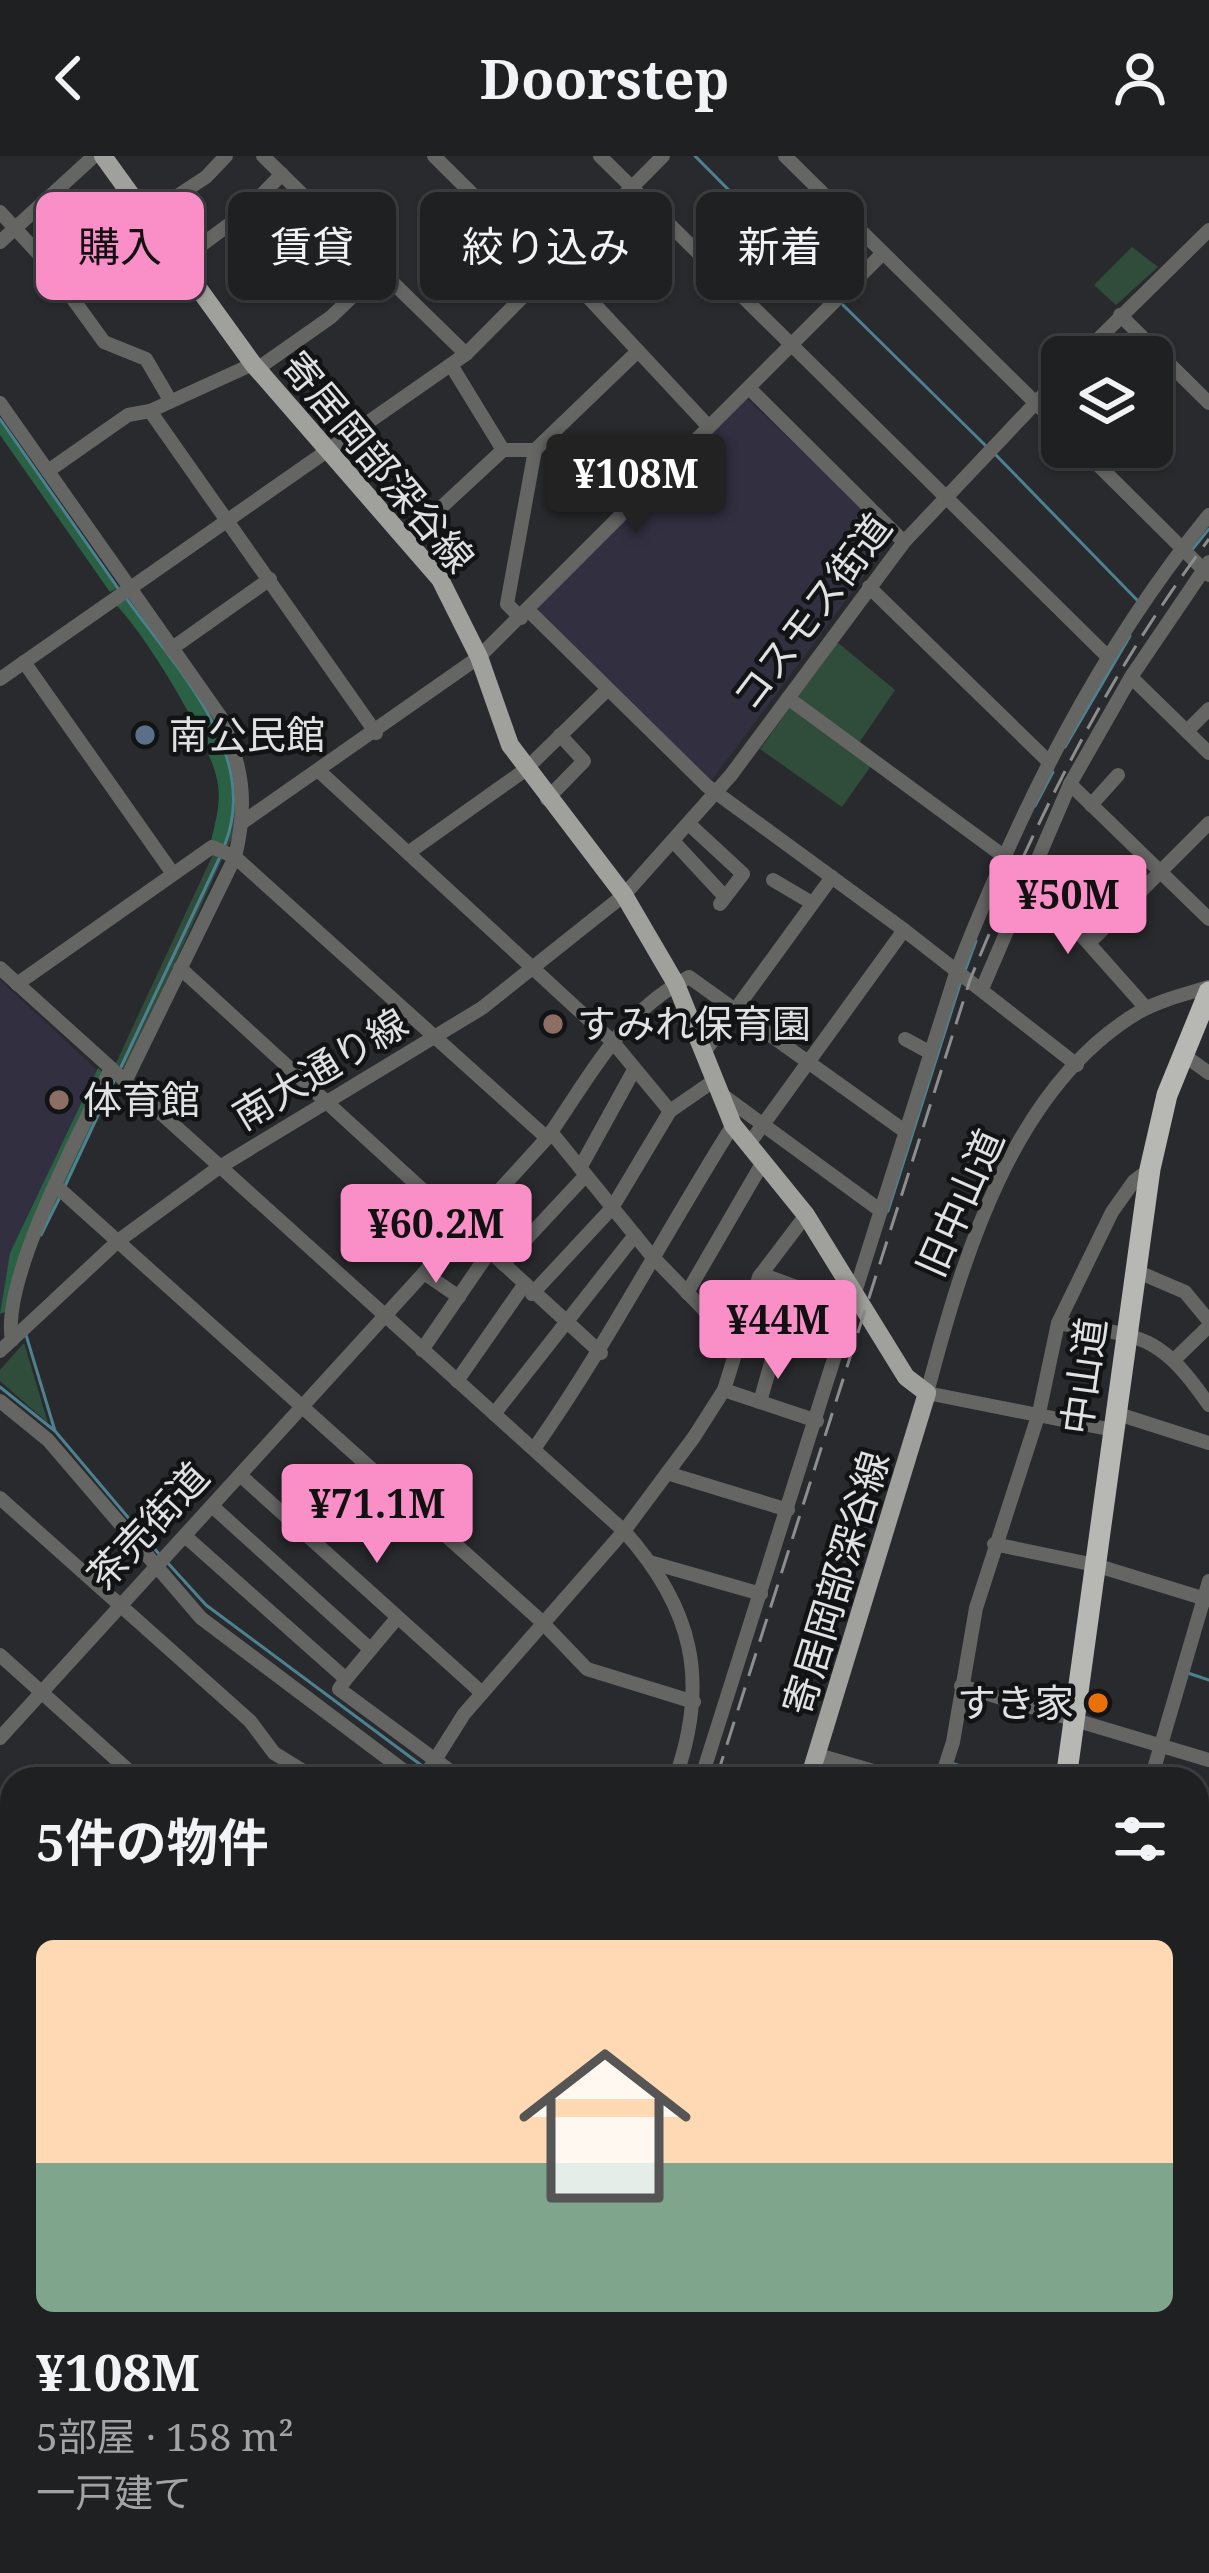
<!DOCTYPE html>
<html lang="ja">
<head>
<meta charset="utf-8">
<style>
	:root { --surface:#1f2022; --page:#2c2d2f; --text:#f1f3f6; --muted:#a1a3a5; --line:#3c3e40; --accent:#fa8fc7 }
	body { margin:0; font-family:"Noto Serif","Noto Sans JP",serif; background:var(--page); color:var(--text); height:100vh; display:flex; flex-direction:column; font-size:45px; white-space:nowrap }
	* { box-sizing:border-box; margin:0 }
	p { font-size:39px; color:var(--muted) }
	.icon { flex:none; width:66px; height:66px; fill:none; stroke:currentColor; stroke-width:2; stroke-linecap:round; stroke-linejoin:round }
	.map { position:relative; flex:1; overflow:hidden }
	.side { position:absolute; left:0px; top:1611px; width:1209px; height:807px; display:flex; flex-direction:column; background:var(--surface); border-radius:36px 36px 0 0; box-shadow:0 3px 9px #0004,0 0 0 3px var(--line) }
	.side>* { flex:none }
	.hud { position:absolute; left:36px; top:36px; width:1137px; height:108px; display:flex; gap:24px }
	.fabs { position:absolute; left:1041px; top:180px; display:grid; gap:24px }
	.fabs a { display:grid; place-items:center; width:132px; height:132px; border-radius:18px; background:var(--surface); box-shadow:0 3px 9px #0004,0 0 0 3px var(--line); font-size:60px }
	.price { position:absolute; translate:-50% -102px; padding:0 27px; border-radius:12px; background:var(--accent); color:#111; font-size:39px; line-height:78px; filter:drop-shadow(0 3px 6px #0008) }
	.price::after { content:''; position:absolute; left:50%; top:72px; width:36px; height:27px; margin-left:-18px; background:inherit; clip-path:polygon(0 0,100% 0,50% 100%) }
	.price.selected { background:#222; color:#fff }
	ul { padding:0; list-style:none }
	li { display:grid; align-content:center; gap:24px; height:636px; padding:0 36px }
	li span { display:grid; place-items:center; height:372px; border-radius:18px; color:#555 }
	li>.icon { margin-inline-start:auto }
	span .icon { width:216px; height:216px; fill:#fffc; stroke-width:1 }
	li b { font-size:51px }
	h2 { display:flex; justify-content:space-between; align-items:center; height:144px; padding:0 36px; font-size:51px }
	.pill { padding:0 42px; border-radius:18px; background:var(--surface); box-shadow:0 3px 9px #0004,0 0 0 3px var(--line); font-size:42px; line-height:108px }
	.pill.selected { background:var(--accent); color:#111 }
	header { display:flex; justify-content:space-between; align-items:center; height:156px; padding:0 36px; background:var(--surface); font-size:54px; font-weight:700 }
	.map>svg:first-child { display:block }
	.education { fill:#312f40 }
	.green { fill:#304d3c }
	.forest { fill:#2a6044 }
	.lines { fill:none; stroke-linecap:round; stroke-linejoin:round }
	.stream { stroke:#4d818f; stroke-width:3 }
	.minor { stroke:#656664; stroke-width:14 }
	.major { stroke:#a0a19d; stroke-width:18 }
	.highway { stroke:#b7b8b4; stroke-width:21 }
	.rail { stroke:#8c8d8f; stroke-width:3; stroke-dasharray:24 12; stroke-linecap:butt }
	.service-dot { fill:#5c6f8a; stroke:#121314; stroke-width:4.5 }
	.education-dot { fill:#8d6e63; stroke:#121314; stroke-width:4.5 }
	.food-dot { fill:#e8710a; stroke:#121314; stroke-width:4.5 }
	.labels { text-anchor:middle; stroke-width:9; stroke-linejoin:round; paint-order:stroke }
	.street-label { font-size:39px; fill:#e0e1e3; stroke:#121314 }
	.poi-label { font-size:39px; fill:#e0e1e3; stroke:#121314; text-anchor:start }
</style>
</head>
<body>
<header><svg class="icon" aria-label="back" viewBox="0 0 24 24"><path d="M15 5l-7 7 7 7"/></svg>Doorstep<svg class="icon" aria-label="person" viewBox="0 0 24 24"><circle cx="12" cy="8" r="4"/><path d="M4 21q1-7 8-7t8 7"/></svg></header>
<div class="map">
<svg width="1209" height="2417" viewBox="0 0 1209 2417">
	<rect width="100%" height="100%" fill="#292a2d"/>
	<g class="education">
		<path d="M744 240 893 381 709 628 534 455Z"/>
		<path d="M0 824 102 919 5 1130 0 1161Z"/>
		<path d="M1197 2083 1209 2086V2386L1197 2383Z"/>
	</g>
	<g class="green">
		<path d="M1132 91 1158 111 1116 149 1094 129Z"/>
		<path d="M131 439 218 562 233 595 239 666 126 915 116 907 215 694 223 696 229 677 220 580 126 442Z"/>
		<path d="M837 486 895 534 859 587 795 541Z"/>
		<path d="M791 550 873 607 842 651 760 593Z"/>
		<path d="M24 1187 48 1267 0 1225V1214Z"/>
	</g>
	<g class="forest">
		<path d="M0 263 118 432 110 436 0 279Z"/>
		<path d="M126 442C175 511 261 597 225 689L211 685C215 667 221 648 218 629 213 588 146 479 116 449Z"/>
		<path d="M98 912 114 927 18 1126 17 1151 0 1158 10 1097Z"/>
	</g>
	<g class="lines">
		<g class="stream">
			<path d="M695 0 832 138"/>
			<path d="M843 149 986 290"/>
			<path d="M0 263 120 435"/>
			<path d="M993 296 1137 444"/>
			<path d="M1191 395 1209 373"/>
			<path d="M126 442C175 511 261 597 225 688"/>
			<path d="M1065 591 1130 480"/>
			<path d="M1035 650 1053 616"/>
			<path d="M965 815 976 785"/>
			<path d="M121 911 219 703"/>
			<path d="M65 1030 114 925"/>
			<path d="M888 1055 961 825"/>
			<path d="M41 1079 61 1039"/>
			<path d="M26 1179 55 1275"/>
			<path d="M0 1231 55 1275 159 1398"/>
			<path d="M166 1405 206 1449 425 1612"/>
			<path d="M1185 1516 1209 1524"/>
			<path d="M954 1608 1002 1623"/>
			<path d="M1197 1681 1209 1684"/>
			<path d="M1197 1837 1209 1841"/>
			<path d="M242 2417 248 2406"/>
		</g>
		<g class="minor">
			<path d="M263 0 466 198"/>
			<path d="M434 0 549 114 586 139 709 271"/>
			<path d="M600 0 1107 500"/>
			<path d="M785 0 1062 273"/>
			<path d="M0 56 47 107 104 186 146 203 170 244"/>
			<path d="M0 86 94 0"/>
			<path d="M177 107 242 59 282 18"/>
			<path d="M56 120 206 21 226 0"/>
			<path d="M1120 159 1209 247"/>
			<path d="M1080 201 1209 74"/>
			<path d="M451 209 503 294"/>
			<path d="M257 213 331 161 379 115"/>
			<path d="M749 232 904 386"/>
			<path d="M0 247 220 560C243 610 248 647 235 701L125 926"/>
			<path d="M150 255 376 577"/>
			<path d="M1080 291 1209 419"/>
			<path d="M48 315 128 259 150 255 253 208"/>
			<path d="M405 385 503 294H535L638 195"/>
			<path d="M869 431 1049 606"/>
			<path d="M528 454 707 630 904 774 1077 909"/>
			<path d="M521 462 507 448 535 294"/>
			<path d="M171 493 270 423"/>
			<path d="M24 506 171 715"/>
			<path d="M1131 521 1209 406"/>
			<path d="M0 523 466 198 663 0"/>
			<path d="M788 542 1002 699"/>
			<path d="M1187 575 1209 553"/>
			<path d="M319 615 612 885 670 955"/>
			<path d="M1070 628 1209 763"/>
			<path d="M547 643 584 605 560 579"/>
			<path d="M1091 649 1118 619"/>
			<path d="M243 666 479 501 883 97"/>
			<path d="M690 669 743 718 720 748"/>
			<path d="M674 686 725 741"/>
			<path d="M408 697 525 614 607 534"/>
			<path d="M1027 718 1146 852"/>
			<path d="M773 724 812 747"/>
			<path d="M1089 787 1209 667"/>
			<path d="M0 812 624 1375C693 1452 710 1525 675 1623"/>
			<path d="M180 812 601 1197"/>
			<path d="M17 828 212 691 235 701 547 982"/>
			<path d="M982 833 1070 628 1131 521 1209 597"/>
			<path d="M905 883 931 897"/>
			<path d="M1181 897 1209 917"/>
			<path d="M703 898 832 721"/>
			<path d="M721 938 881 1055"/>
			<path d="M551 976 651 1099 736 1187"/>
			<path d="M749 988 904 774"/>
			<path d="M580 1012 634 914"/>
			<path d="M55 1029 541 1465 587 1513 694 1546"/>
			<path d="M503 1108 586 1019"/>
			<path d="M1136 1115 1185 1136 1209 1165"/>
			<path d="M424 1117 459 1141"/>
			<path d="M761 1118 851 1151"/>
			<path d="M687 1137 763 1006"/>
			<path d="M532 1138 612 1052 670 955 712 926"/>
			<path d="M1058 1167C1143 1181 1158 1176 1209 1249"/>
			<path d="M12 1184C0 1123 83 972 111 912"/>
			<path d="M422 1194 490 1095"/>
			<path d="M0 1195 118 1085 218 1012 482 852 624 739 731 619 904 386 1062 219"/>
			<path d="M1176 1202 1209 1170"/>
			<path d="M457 1225 524 1129"/>
			<path d="M724 1234 817 1265"/>
			<path d="M0 1245 48 1284 201 1462 415 1623"/>
			<path d="M760 1246 776 1189"/>
			<path d="M1115 1257 1209 1287"/>
			<path d="M494 1258 635 1079"/>
			<path d="M1113 1274 927 1237C962 1104 1012 931 1139 856 1160 844 1186 838 1209 831"/>
			<path d="M534 1293C607 1189 665 1077 733 969"/>
			<path d="M667 1317 788 1354"/>
			<path d="M240 1319 482 1537"/>
			<path d="M0 1342 250 1565 274 1597 316 1623"/>
			<path d="M212 1350 370 1493"/>
			<path d="M185 1380 346 1523 397 1462"/>
			<path d="M994 1388 1095 1409 1209 1444"/>
			<path d="M653 1407 761 1438"/>
			<path d="M0 1499 138 1623"/>
			<path d="M346 1523 339 1533 461 1623"/>
			<path d="M961 1530 1209 1604"/>
			<path d="M0 1582 547 982C590 921 620 857 689 821L906 976"/>
			<path d="M818 1599 901 1623"/>
			<path d="M423 1623 464 1558 624 1375 694 1281 724 1234 759 1121 806 1059"/>
			<path d="M701 1623 957 814C1021 651 1098 495 1209 359"/>
			<path d="M941 1623 953 1586 976 1452 1039 1257 1058 1167 1112 1056 1134 1025 1150 1013"/>
			<path d="M1151 1623 1209 1425"/>
			<path d="M0 1661 12 1671"/>
			<path d="M1197 1759 1209 1763"/>
			<path d="M0 1816 12 1826"/>
			<path d="M1197 1915 1209 1919"/>
			<path d="M0 1975 12 1986"/>
			<path d="M0 2070 12 2056"/>
			<path d="M1197 2075 1209 2078"/>
			<path d="M0 2111 12 2113"/>
			<path d="M0 2233 12 2245"/>
			<path d="M0 2308 12 2285"/>
			<path d="M1197 2389 1209 2392"/>
			<path d="M217 2406 235 2417"/>
			<path d="M837 2406 945 2417"/>
			<path d="M86 2417 93 2406"/>
			<path d="M259 2417 265 2406"/>
			<path d="M428 2417 432 2406"/>
			<path d="M505 2417 507 2406"/>
			<path d="M602 2417 603 2406"/>
			<path d="M792 2417V2406"/>
			<path d="M1044 2417 1048 2406"/>
		</g>
		<g class="major">
			<path d="M103 0 253 208 440 423 479 501 510 589 624 739 676 828 733 969 806 1059 906 1221 927 1237 809 1623"/>
			<path d="M0 2390 12 2402"/>
			<path d="M694 2417 695 2406"/>
		</g>
		<g class="highway">
			<path d="M1066 1623 1150 1013 1167 939 1209 836"/>
			<path d="M957 2417 958 2406"/>
		</g>
		<g class="rail">
			<path d="M716 1623 970 824C1034 667 1107 519 1209 383"/>
			<path d="M331 2417 336 2406"/>
		</g>
	</g>
	<circle class="service-dot" cx="145" cy="579" r="12"/>
	<g class="education-dot">
		<circle cx="553" cy="868" r="12"/>
		<circle cx="59" cy="944" r="12"/>
	</g>
	<circle class="food-dot" cx="1098" cy="1547" r="12"/>
	<g class="labels">
		<g class="street-label">
			<text transform="translate(378 306) rotate(50)" y="14">寄居岡部深谷線</text>
			<text transform="translate(812 456) rotate(-53)" y="14">コスモス街道</text>
			<text transform="translate(320 913) rotate(-31)" y="14">南大通り線</text>
			<text transform="translate(960 1047) rotate(-66)" y="14">旧中山道</text>
			<text transform="translate(1084 1220) rotate(-82)" y="14">中山道</text>
			<text transform="translate(148 1370) rotate(-47)" y="14">茶売街道</text>
			<text transform="translate(836 1427) rotate(-73)" y="14">寄居岡部深谷線</text>
		</g>
		<g class="poi-label">
			<text x="169" y="593">南公民館</text>
			<text x="577" y="882">すみれ保育園</text>
			<text x="83" y="958">体育館</text>
			<text x="1074" y="1561" text-anchor="end">すき家</text>
		</g>
	</g>
</svg>
<div class="fabs">
<a><svg class="icon" aria-label="layers" viewBox="0 0 24 24"><path d="M12 4l9 5-9 5-9-5zM3 14l9 5 9-5"/></svg></a>
</div>
<b class="price selected" style="left:636px;top:380px">¥108M</b>
<b class="price" style="left:1068px;top:801px">¥50M</b>
<b class="price" style="left:436px;top:1130px">¥60.2M</b>
<b class="price" style="left:778px;top:1226px">¥44M</b>
<b class="price" style="left:377px;top:1410px">¥71.1M</b>
<div class="hud">
<a class="pill selected">購入</a>
<a class="pill">賃貸</a>
<a class="pill">絞り込み</a>
<a class="pill">新着</a>
</div>
<section class="side">
<h2>5件の物件<svg class="icon" aria-label="filters" viewBox="0 0 24 24"><path d="M4 7h16M4 17h16"/><circle cx="9" cy="7" r="2"/><circle cx="15" cy="17" r="2"/></svg></h2>
<ul>
<li><span style="background:linear-gradient(#ffd9b3 60%,#7fa58c 0)"><svg class="icon" aria-label="home" viewBox="0 0 24 24"><path d="M3 11l9-7 9 7M6 9v11h12V9"/></svg></span><div><b>¥108M</b><p>5部屋 · 158 m²</p><p>一戸建て</p></div></li>
</ul>
</section>
</div>
</body>
</html>
